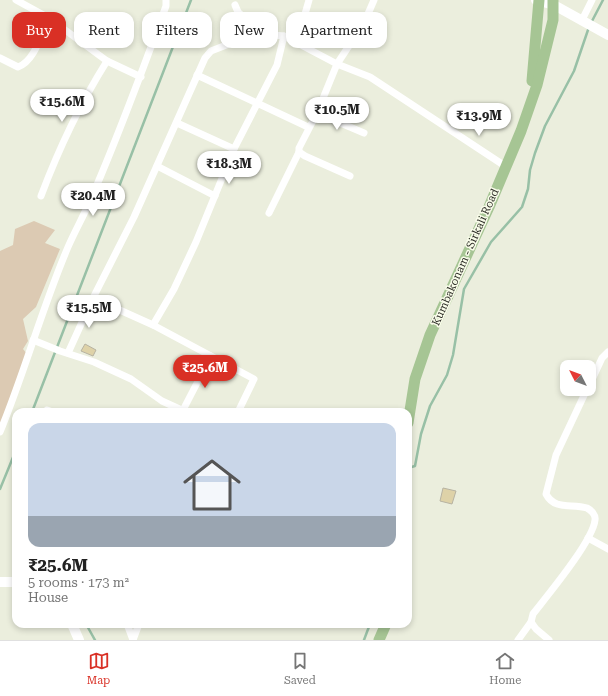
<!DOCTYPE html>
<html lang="en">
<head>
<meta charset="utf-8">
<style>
	:root { --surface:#fff; --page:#f2f2f2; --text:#222; --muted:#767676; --line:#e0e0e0; --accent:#d93025 }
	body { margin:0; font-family:"Roboto Serif",serif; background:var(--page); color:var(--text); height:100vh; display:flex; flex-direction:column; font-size:15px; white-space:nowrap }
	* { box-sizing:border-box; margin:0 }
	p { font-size:13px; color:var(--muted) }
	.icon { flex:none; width:22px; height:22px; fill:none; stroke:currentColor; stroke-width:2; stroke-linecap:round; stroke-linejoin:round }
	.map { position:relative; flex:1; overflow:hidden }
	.drawer { position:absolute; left:12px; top:408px; width:400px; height:220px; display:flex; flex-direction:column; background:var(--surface); border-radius:12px; box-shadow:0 2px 6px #0003 }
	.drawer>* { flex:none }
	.banner { position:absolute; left:12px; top:12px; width:400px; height:36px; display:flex; gap:8px }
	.needle { width:26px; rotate:312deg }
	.buttons { position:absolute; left:560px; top:360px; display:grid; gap:8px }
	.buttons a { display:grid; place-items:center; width:36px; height:36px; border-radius:8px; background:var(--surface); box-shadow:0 2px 6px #0003; font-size:20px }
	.price { position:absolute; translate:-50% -34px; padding:0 9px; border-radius:14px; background:#fff; color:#222; font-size:13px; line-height:26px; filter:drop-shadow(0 1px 2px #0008) }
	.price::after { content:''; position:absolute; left:50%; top:24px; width:12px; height:9px; margin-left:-6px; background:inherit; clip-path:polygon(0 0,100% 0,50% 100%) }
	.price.selected { background:var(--accent); color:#fff }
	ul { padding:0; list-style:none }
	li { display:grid; align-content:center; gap:8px; height:212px; padding:0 16px }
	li+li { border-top:1px solid var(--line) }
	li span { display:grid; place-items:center; height:124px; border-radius:12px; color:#555 }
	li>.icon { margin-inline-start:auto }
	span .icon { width:72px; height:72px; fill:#fffc; stroke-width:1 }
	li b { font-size:17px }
	.tag { padding:0 14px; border-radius:12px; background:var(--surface); box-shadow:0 2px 6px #0003; font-size:14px; line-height:36px }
	.tag.selected { background:var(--accent); color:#fff }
	.menu { display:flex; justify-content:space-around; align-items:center; height:56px; border-top:1px solid var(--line); background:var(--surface); font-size:11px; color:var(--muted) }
	.menu a { display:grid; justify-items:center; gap:2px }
	.menu .selected { color:var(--accent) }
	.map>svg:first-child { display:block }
	.green { fill:#dccab3 }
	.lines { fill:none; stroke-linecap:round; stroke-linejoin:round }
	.stream { stroke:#98c0a6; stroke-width:2.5 }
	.building { fill:#ded2a8; stroke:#b7b3a2 }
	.street { stroke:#fff; stroke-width:7 }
	.secondary { stroke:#fff; stroke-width:10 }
	.primary { stroke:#a6c594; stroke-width:11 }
	.labels { text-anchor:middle; stroke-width:3; stroke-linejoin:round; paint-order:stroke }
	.street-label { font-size:11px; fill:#2e2f28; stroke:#f9fcea }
</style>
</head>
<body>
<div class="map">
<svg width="608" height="640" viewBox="0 0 608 640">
	<rect width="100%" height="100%" fill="#ebeedd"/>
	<path class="green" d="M34 221 55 230 45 243 60 249 36 307 23 319 28 341 23 349 27 354 0 431V251L13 245 15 229Z"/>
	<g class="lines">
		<g class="stream">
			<path d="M591 23 603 0"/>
			<path d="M32 412 191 0"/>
			<path d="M408 468 415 466 421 434 430 406 447 375 453 355 464 289 491 242 522 207 528 189 530 170 535 153 545 126 574 71 589 27"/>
			<path d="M0 489 16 450"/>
			<path d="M86 624 95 640"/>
			<path d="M364 640 370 624"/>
		</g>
	</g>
	<g class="building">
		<path d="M85 344 96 350 93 356 81 351Z"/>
		<path d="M443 488 456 491 452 504 440 501Z"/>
	</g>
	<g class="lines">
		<g class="street">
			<path d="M16 0 49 18 107 61 141 77"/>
			<path d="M235 5 238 12 262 34"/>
			<path d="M582 20 592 0"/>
			<path d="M297 42 309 0"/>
			<path d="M0 58 18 67C35 61 41 34 49 18"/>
			<path d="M197 75 308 127"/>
			<path d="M317 113 364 133"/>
			<path d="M177 123 234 149"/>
			<path d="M157 166 215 196"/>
			<path d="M350 176 305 156 299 152V148L317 113 337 64 364 23 374 0"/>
			<path d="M41 196C59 148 80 104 107 61"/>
			<path d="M269 213 299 152"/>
			<path d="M93 298 153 325 254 379 238 412"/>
			<path d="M153 325 174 289 196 242 234 149 277 65 284 36"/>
			<path d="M33 340 60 351 94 362 131 379 162 401 186 412"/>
			<path d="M68 353 93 298 134 217 205 58 211 51 239 40 262 34 284 36 337 64 370 77 505 166"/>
			<path d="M589 386 602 358 608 352"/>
			<path d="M47 410 53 412"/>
			<path d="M182 412 211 356"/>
			<path d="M0 432C25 371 42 308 68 247 75 231 83 217 90 201 118 137 142 72 166 6V0"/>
			<path d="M588 538 608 549"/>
			<path d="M127 624 133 640"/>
			<path d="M133 640 139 624"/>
			<path d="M518 640 531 622"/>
			<path d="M549 640 536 629 531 622 533 614C547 596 593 541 595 520 596 515 591 510 587 508 572 503 555 511 546 494L556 455 587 389"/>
		</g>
		<g class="secondary">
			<path d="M536 0 554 5 608 35"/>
			<path d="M0 582H16"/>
			<path d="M72 624 79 640"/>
		</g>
		<g class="primary">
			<path d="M532 81 539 0"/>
			<path d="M408 423 415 379 430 335 489 207 521 131 537 85 553 20V0"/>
			<path d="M379 640 386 624"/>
		</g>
	</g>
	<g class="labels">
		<g class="street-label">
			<text transform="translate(465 257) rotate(-66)" y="4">Kumbakonam - Sirkali Road</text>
		</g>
	</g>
</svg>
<div class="buttons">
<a><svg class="needle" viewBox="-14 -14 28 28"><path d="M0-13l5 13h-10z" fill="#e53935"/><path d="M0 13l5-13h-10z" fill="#767676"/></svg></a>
</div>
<b class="price" style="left:62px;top:123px">₹15.6M</b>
<b class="price" style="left:337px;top:131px">₹10.5M</b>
<b class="price" style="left:479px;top:137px">₹13.9M</b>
<b class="price" style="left:229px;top:185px">₹18.3M</b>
<b class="price" style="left:93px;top:217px">₹20.4M</b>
<b class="price" style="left:89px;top:329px">₹15.5M</b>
<b class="price selected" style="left:205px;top:389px">₹25.6M</b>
<div class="banner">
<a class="tag selected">Buy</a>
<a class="tag">Rent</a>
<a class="tag">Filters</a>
<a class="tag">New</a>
<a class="tag">Apartment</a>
</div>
<section class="drawer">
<ul>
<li><span style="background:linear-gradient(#c9d6e8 75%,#9aa5b1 0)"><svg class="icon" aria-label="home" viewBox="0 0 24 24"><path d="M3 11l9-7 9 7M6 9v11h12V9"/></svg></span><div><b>₹25.6M</b><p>5 rooms · 173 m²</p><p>House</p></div></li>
</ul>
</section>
</div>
<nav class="menu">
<a class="selected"><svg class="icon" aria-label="map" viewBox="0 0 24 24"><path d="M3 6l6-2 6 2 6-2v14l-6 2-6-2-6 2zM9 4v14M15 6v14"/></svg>Map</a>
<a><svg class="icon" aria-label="saved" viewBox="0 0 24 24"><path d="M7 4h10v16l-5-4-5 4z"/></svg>Saved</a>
<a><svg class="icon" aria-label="home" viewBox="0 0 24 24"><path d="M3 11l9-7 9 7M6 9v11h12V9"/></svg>Home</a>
</nav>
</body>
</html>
